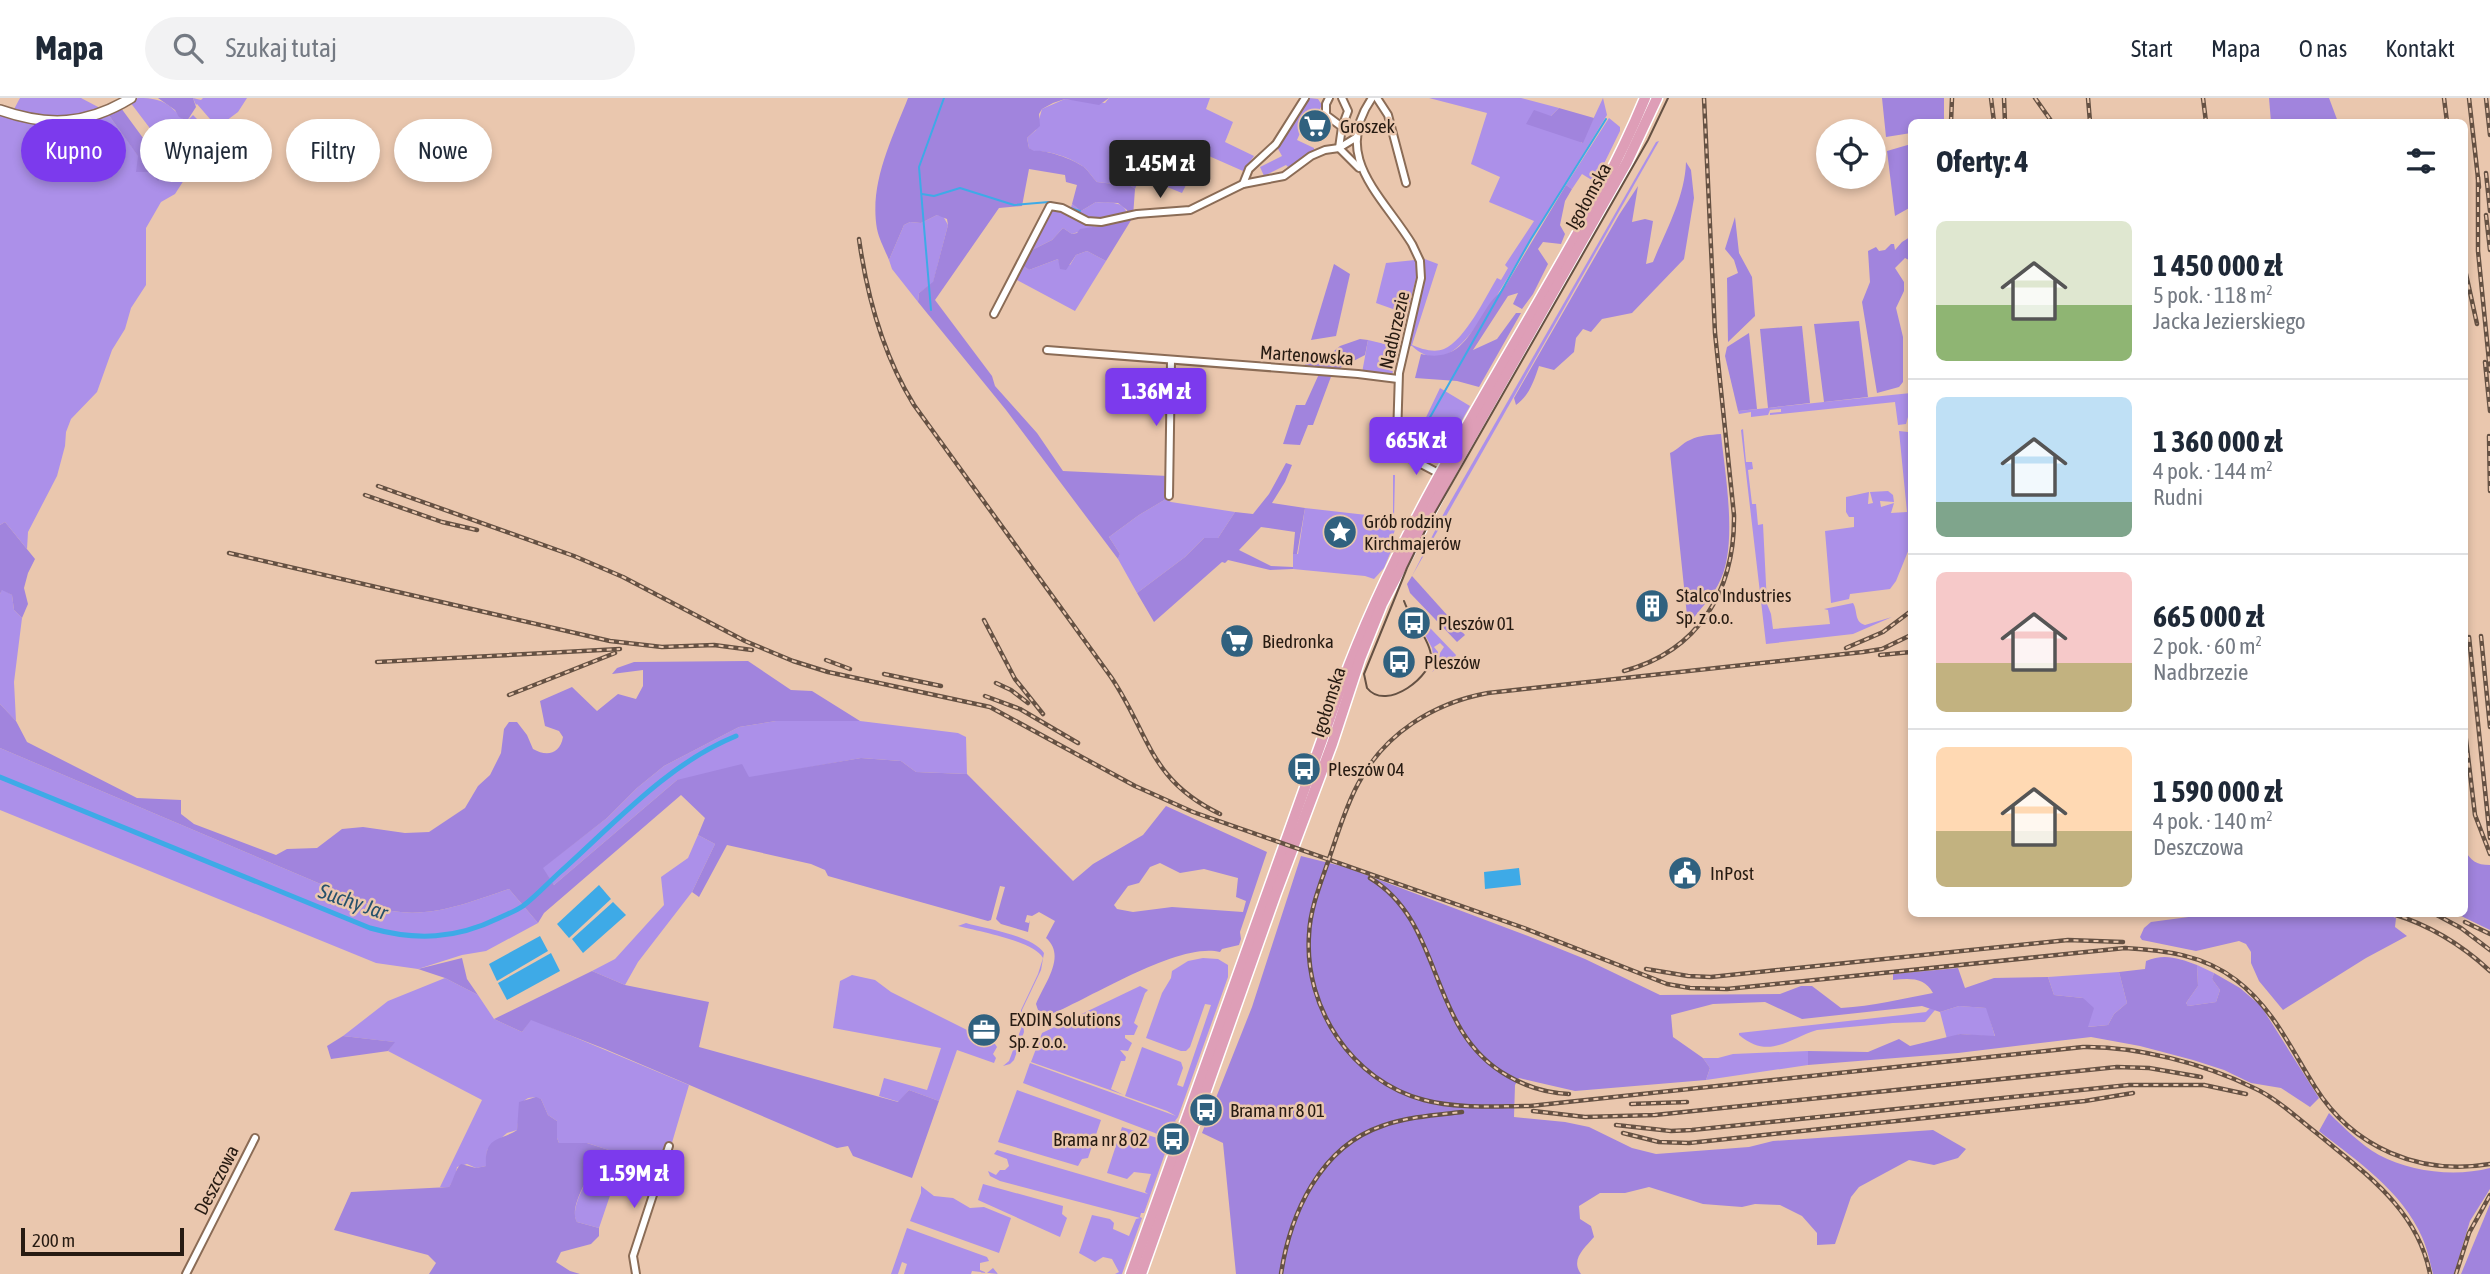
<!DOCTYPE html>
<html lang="pl">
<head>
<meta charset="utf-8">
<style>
	:root { --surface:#fff; --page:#f2f2f3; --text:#1f2937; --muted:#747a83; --line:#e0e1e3; --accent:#7c3aed }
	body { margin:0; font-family:"Asap Condensed",sans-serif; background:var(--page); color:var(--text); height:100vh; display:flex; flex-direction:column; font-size:26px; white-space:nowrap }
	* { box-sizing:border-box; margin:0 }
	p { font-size:23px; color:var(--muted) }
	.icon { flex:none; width:38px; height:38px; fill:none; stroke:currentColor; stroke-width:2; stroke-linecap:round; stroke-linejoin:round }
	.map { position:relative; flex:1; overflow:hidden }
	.panel { position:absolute; left:1908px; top:21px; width:560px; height:798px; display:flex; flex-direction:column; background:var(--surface); border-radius:10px; box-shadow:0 4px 10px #0003 }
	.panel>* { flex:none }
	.hud { position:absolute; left:21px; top:21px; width:665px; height:63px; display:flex; gap:14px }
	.tools { position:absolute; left:1816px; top:21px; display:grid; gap:14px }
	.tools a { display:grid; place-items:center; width:70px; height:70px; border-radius:50%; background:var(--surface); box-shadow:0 4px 10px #0003; font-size:35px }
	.scale { position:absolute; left:21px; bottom:18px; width:163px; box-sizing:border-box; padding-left:7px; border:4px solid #271b12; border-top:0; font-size:19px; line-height:24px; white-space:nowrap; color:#271b12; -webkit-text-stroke:5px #eac7ae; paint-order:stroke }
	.price { position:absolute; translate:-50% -60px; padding:0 16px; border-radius:7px; background:var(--accent); color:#fff; font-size:23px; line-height:46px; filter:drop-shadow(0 2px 4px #0008) }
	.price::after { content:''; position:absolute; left:50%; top:42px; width:21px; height:16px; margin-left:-10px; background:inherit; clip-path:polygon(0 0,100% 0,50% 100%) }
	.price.selected { background:#222; color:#fff }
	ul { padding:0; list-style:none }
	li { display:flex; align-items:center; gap:21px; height:175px; padding:0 28px }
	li+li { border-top:2px solid var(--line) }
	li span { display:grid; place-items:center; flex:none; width:196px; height:140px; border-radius:10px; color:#555 }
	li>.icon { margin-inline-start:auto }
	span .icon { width:84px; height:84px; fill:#fffc; stroke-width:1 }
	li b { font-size:30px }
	h2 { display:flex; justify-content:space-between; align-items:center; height:84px; padding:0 28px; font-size:30px }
	.tag { padding:0 24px; border-radius:32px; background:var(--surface); box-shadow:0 4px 10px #0003; font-size:24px; line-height:63px }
	.tag.selected { background:var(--accent); color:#fff }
	header { display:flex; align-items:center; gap:42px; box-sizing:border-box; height:98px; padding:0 35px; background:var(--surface); border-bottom:2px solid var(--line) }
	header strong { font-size:33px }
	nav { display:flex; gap:38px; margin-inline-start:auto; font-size:24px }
	.search { width:490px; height:63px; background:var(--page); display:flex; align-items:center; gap:18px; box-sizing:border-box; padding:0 24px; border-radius:38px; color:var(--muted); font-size:26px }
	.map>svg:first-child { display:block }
	.green { fill:#ac90e9 }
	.forest { fill:#a184dd; fill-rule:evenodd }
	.water { fill:#3eaae7 }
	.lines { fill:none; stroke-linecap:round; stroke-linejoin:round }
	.stream { stroke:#3eaae7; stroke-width:2 }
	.canal { stroke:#3eaae7; stroke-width:5 }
	.street-casing { stroke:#8b6c56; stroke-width:10 }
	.secondary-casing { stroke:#8b6c56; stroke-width:12 }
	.primary-casing { stroke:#fff; stroke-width:13 }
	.street { stroke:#fff; stroke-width:6 }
	.secondary { stroke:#fff; stroke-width:9 }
	.primary { stroke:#de9eb7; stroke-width:10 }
	.tram { stroke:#655143; stroke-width:2 }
	.rail-casing { stroke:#655143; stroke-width:4.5 }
	.rail { stroke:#eac7ae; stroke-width:2; stroke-dasharray:5; stroke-linecap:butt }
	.labels { text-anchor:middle; stroke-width:5; stroke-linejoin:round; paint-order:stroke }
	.poi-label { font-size:19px; fill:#271b12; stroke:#eac7ae; text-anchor:start }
	.street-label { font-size:19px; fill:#271b12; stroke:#eac7ae }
	.water-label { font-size:21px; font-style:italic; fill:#26516b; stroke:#eac7ae }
</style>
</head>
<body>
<header>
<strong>Mapa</strong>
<div class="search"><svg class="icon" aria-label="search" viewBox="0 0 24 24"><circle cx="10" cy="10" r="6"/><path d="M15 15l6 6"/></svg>Szukaj tutaj</div>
<nav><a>Start</a><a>Mapa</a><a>O nas</a><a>Kontakt</a></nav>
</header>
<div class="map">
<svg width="2490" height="1176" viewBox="0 0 2490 1176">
	<rect width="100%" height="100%" fill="#eac7ae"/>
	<g class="green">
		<path d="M20 0H81L100 10 70 21 12 15Z"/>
		<path d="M138 0C152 0 163 1 174 12 180 17 180 20 187 23L193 17 197 21 195 25 199 28 201 25 205 27 210 21 197 6 196 7 193 0 201 2 203 0H247L238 14 199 43 184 82 175 96 161 104 146 130V187L131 210 125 231 112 252 97 294 71 321 66 334 65 348 57 378 28 434 27 451 5 424 0 427V16L44 29H65L69 40 78 38 75 27 108 16 150 74 158 82 177 66 130 4Z"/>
		<path d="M1109 0H1210L1206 11 1233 24 1225 44 1254 58 1243 73 1202 55 1182 95 1140 78 1135 91 1131 88 1097 84C1093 80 1089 74 1085 70 1074 61 1048 51 1034 54L1029 50 1027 40 1036 32 1042 11 1065 1 1105 5Z"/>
		<path d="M1309 0 1318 1 1322 7 1316 18 1309 15 1297 42 1314 50V55L1288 69 1286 67 1264 78 1260 69 1282 58 1277 49 1304 3Z"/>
		<path d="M1429 0H1521L1559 10 1551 18 1582 45 1603 0 1607 17 1496 199C1477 224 1450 283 1412 248H1408L1425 182 1422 160 1438 166 1412 247C1421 251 1434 255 1444 251 1465 242 1485 200 1497 180L1501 182 1508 170 1505 167 1534 123 1489 104 1500 79 1471 66 1487 15Z"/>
		<path d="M1609 20 1620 29V33L1595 84 1582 76 1572 91 1566 87Z"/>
		<path d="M1659 43 1412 478 1445 413 1656 44Z"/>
		<path d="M1096 104C1108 105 1124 102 1127 116 1104 123 1092 124 1070 113L1072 106 1081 113Z"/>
		<path d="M1051 109 1090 126H1102L1072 136 1063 130 1052 142 1030 153Z"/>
		<path d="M937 117 943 118 948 127 933 185 919 195 918 204 892 171 889 162 904 127 910 124 921 125Z"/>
		<path d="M1087 153 1106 163 1075 213 1015 181 1022 167 1029 172 1058 161 1060 166 1070 167 1076 157Z"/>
		<path d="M1415 162 1417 176 1407 216 1376 205 1386 165Z"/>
		<path d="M1368 242 1397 249 1392 278 1362 275Z"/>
		<path d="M1440 290 1470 308 1440 361 1452 338 1445 347 1419 334Z"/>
		<path d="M1911 295V326L1908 319 1906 326 1898 327 1895 304 1770 317V315L1781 314V311L1770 312 1768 317 1751 319V314L1739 316 1738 313Z"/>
		<path d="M1743 331 1746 364H1752L1753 371 1748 372 1752 406H1756L1758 427 1763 426 1767 506 1771 516 1773 531 1830 526 1828 512 1824 511 1853 505C1858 513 1854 524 1865 527L1892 519 1853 536 1766 546 1741 332Z"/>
		<path d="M1899 333 1908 334 1911 361V446L1896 483 1890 491 1850 496 1849 501 1831 505 1825 433 1854 429V419H1849L1846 414V399L1869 394 1868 406 1873 405 1870 394 1888 393 1893 397 1894 404 1880 403 1881 409 1894 405 1891 415 1907 414Z"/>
		<path d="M1393 377H1395L1394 420C1397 430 1394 437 1389 444L1394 446 1384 470 1374 481 1365 478 1293 471V456H1298L1305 410 1393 420Z"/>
		<path d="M1166 401 1171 404 1235 414 1218 440H1204L1185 459 1137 495 1118 461 1120 456 1109 439 1139 417Z"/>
		<path d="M2 491 12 497 14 512 22 520 14 584 16 623 0 606V496Z"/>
		<path d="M1410 509 1456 557 1454 561 1449 562 1432 574 1438 567 1436 565 1439 563 1440 555 1444 549 1440 545 1434 549 1438 554V562H1434L1432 550Z"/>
		<path d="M776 623H860L958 635 966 639 967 676 916 674 901 663 861 660 749 680 677 682 554 787 542 770 607 720 637 690 664 668 739 629Z"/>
		<path d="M0 650 375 809C423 824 464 806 509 791L538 825 486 853 462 857 418 871 376 865 0 712Z"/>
		<path d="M698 737 715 746 692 794 638 864 625 887 592 873 615 861 664 807 661 779 688 760Z"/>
		<path d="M966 825C986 831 1032 837 1044 855L1041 872 1022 912 1024 934 1014 962 1010 966 1003 968 1009 963 1022 928 1021 912 1038 876 1043 860C1034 843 977 833 958 828Z"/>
		<path d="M1203 860 1218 861 1228 867V879L1178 1019 1175 1023 1176 1024 1144 1115H1141L1140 1119 1142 1120 1122 1176H1115L1119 1174 1112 1161 1103 1159 1095 1164 1079 1155 1092 1117 1110 1121 1114 1125 1113 1131 1129 1138 1136 1121 1140 1120 1000 1083 990 1078 988 1073 996 1077 1000 1072H1005L1009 1068 1007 1061 994 1056 997 1052 1148 1096 1145 1094 1151 1076 1134 1074 1127 1081 1107 1075 1122 1029 1167 1043 1155 1035 1023 985 1030 965 1176 1018 1167 1013 1125 998 1142 949 1181 964 1183 970 1177 987 1183 989 1211 907 1205 906 1190 949 1186 953H1181L1146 940 1162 895 1171 880 1172 873 1188 863Z"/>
		<path d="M2197 867 2214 875 2212 881 2220 892 2216 904 2188 908 2186 905 2198 888Z"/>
		<path d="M2119 874 2127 905 2114 916 2108 927 2087 929 2083 900 2054 897 2048 879Z"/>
		<path d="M852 877 875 882 891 894 995 946 997 949 993 956 996 960 994 965 957 952 939 1003 909 992 899 1004 879 998 884 980 927 992 941 950 833 930 840 883Z"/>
		<path d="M445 880 478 897 494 921 522 934 531 921 689 987 671 1048 658 1074 652 1066 587 1045H559L557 1040V1023L548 1017 541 1001C517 993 520 1017 517 1032L507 1035 487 1052 486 1068 476 1070 467 1066 457 1069 455 1080 449 1089H440L482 1002 388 953 394 944 343 938 388 903Z"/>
		<path d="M1140 888 1148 892 1145 895 1134 925 1138 928 1134 937H1125V940L1132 945 1128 953 1120 952 1126 959 1125 963H1121L1111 991 1124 997 1031 964 1042 935Z"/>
		<path d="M1959 908 1987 910 1995 939 1960 936 1947 941 1940 914Z"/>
		<path d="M1930 910 1935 912 1925 924 1893 925 1817 932C1788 941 1769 962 1739 937V935L1902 917 1926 914Z"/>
		<path d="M1808 953V967L1706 982 1710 970 1703 960H1718L1733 956Z"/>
		<path d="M1017 992 1101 1022 1088 1060 1082 1061 1078 1068 998 1044Z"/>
		<path d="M598 1061 620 1068 599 1130 577 1124C568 1110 591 1076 598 1061Z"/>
		<path d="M983 1086 1063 1108 1062 1116 1067 1120 1060 1139 978 1102Z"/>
		<path d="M921 1088 934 1098 953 1100 970 1110 984 1109 1011 1120 999 1155 910 1123 921 1095Z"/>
		<path d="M907 1130 987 1159 989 1163 980 1165V1172L987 1175 993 1170 998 1176 972 1173 971 1176H904L907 1166 902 1164 898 1176H891Z"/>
	</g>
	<g class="forest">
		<path d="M158 0H193L196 9 187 23 179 19 175 12Z"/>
		<path d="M908 0H1109L1099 7 1065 1 1053 5 1042 11 1039 16 1040 28 1027 40 1029 50 1034 53C1045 51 1076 62 1085 70 1089 74 1093 80 1097 84L1131 88 1135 91 1133 119 1106 163 1087 153 1076 157 1066 172 1060 171 1058 161 1029 172 1022 167 1030 153 1052 142 1063 130 1072 136 1077 135 1080 131 1112 126 1128 118 1127 112 1118 105 1096 104 1081 113 1072 106 1077 87 1066 84 1065 77 1029 71 1022 108 999 110 935 202 992 278 995 288 1037 335 1063 373 1168 378 1166 401 1139 417 1109 439 1120 456 1118 461 1006 312 918 204 919 195 933 184 948 127 947 121 937 117 921 125 910 124 904 127 889 162C885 152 879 141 877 131 869 85 892 41 908 0Z"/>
		<path d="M1882 0H1944V24H1911V35L1886 39Z"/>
		<path d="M2269 0H2329L2338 24H2271Z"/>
		<path d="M121 10 168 74 158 83 150 74H136L138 58 108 16Z"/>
		<path d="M1559 10 1594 20 1583 45 1526 26 1534 12 1551 18Z"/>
		<path d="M1911 46V109L1895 118 1887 53Z"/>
		<path d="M1686 64 1691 72 1694 100 1684 161 1632 215 1602 221 1591 234 1583 231 1576 240 1574 254 1554 272 1539 268C1534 283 1529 298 1516 307L1514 300 1619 117 1638 88 1632 124 1645 121 1653 123 1646 166 1653 164C1666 132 1685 99 1686 64Z"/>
		<path d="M1566 87 1572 91 1565 103 1560 127 1565 136 1561 146 1543 144 1538 151 1548 166 1533 196 1522 211 1513 206 1518 195 1508 198 1473 252 1497 241 1516 215H1521L1479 289 1457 283 1415 280 1421 256C1460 265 1470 235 1488 208 1493 200 1500 195 1506 187Z"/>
		<path d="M1735 119 1739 155 1752 179 1755 218 1728 244 1727 180 1738 175 1734 162 1725 151Z"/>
		<path d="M1910 139 1911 163 1905 160 1895 170 1904 184V193L1896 210 1903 239V284L1899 289 1877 295 1862 204 1870 184 1868 153 1876 149 1879 153 1885 152 1891 146H1894L1895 152 1902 144Z"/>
		<path d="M1334 166 1350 176 1336 238 1311 242Z"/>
		<path d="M1859 223 1868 299 1824 304 1814 226Z"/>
		<path d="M1802 228 1810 305 1768 310 1760 231Z"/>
		<path d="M1749 235 1757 311 1738 313 1725 258 1727 249Z"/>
		<path d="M1360 241 1368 242 1365 257 1340 270H1304L1306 265 1322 263 1340 248Z"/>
		<path d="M1319 276H1332L1313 327H1308L1300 347 1283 346 1296 307H1305Z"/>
		<path d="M1721 336C1725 377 1739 451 1718 487 1710 501 1698 514 1688 527L1670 355C1679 351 1682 345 1690 342 1700 337 1710 337 1721 336Z"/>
		<path d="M1286 365 1292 367 1285 384 1272 405 1305 410 1297 456H1293L1295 434 1261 429 1239 452 1271 468 1293 469V471L1270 472 1228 462 1225 465 1222 464 1154 524 1137 495 1185 459 1204 440H1218L1235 414 1253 416 1269 396Z"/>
		<path d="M5 424 35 461 28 475 24 490 28 506 22 520 14 512 12 497 2 492 0 496V427Z"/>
		<path d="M1412 478 1465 537 1457 544 1410 495 1407 486Z"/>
		<path d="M748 563 791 592 812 593 860 623H776L739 629 664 668 637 690 607 720 543 770 554 787 677 682 742 666 749 679 861 660 901 663 916 674 967 676 1073 783 1093 766 1143 737 1166 708 1267 754 1240 834 1241 841 1239 847 1222 851 1220 854C1177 844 1090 901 1047 918L1038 912 1036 906C1044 886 1067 858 1046 840L1055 823 1039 814 1032 818 1027 817 1025 824 1029 825 1030 822 1028 834 1001 826 996 821 1005 789 1000 788 991 822 988 823 828 778 825 772 811 766 727 747 699 799 692 794 715 746 698 737 705 720 681 697 544 815 538 825 509 791C464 806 423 824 375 809L0 650V606L16 623 27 644 137 700 181 702V716L194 726 276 757 287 751 317 750 342 731 363 729 405 735 429 734 465 710 478 688 490 677 501 655 504 631 509 624H517L527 637 533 651C547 659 560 656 563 639L559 633 545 628 540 603 572 589 597 613 618 596 636 601 643 588V572L612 576 617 570 634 564ZM1160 765 1180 775 1204 771 1238 780 1236 799 1246 803 1243 814 1172 809 1133 814 1117 811 1114 807 1128 788 1139 785 1150 769Z"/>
		<path d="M2464 751C2471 763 2476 767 2490 767V832L2457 816H2464Z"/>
		<path d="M1301 758 1345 769 1528 838 1585 861 1660 897 1780 896 1801 888H1812L1841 910C1873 908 1902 901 1933 895 1925 879 1909 880 1893 882V876L1958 870 1965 890 1994 880 2048 879 2054 897 2083 900 2094 910 2088 929 2108 927 2114 916 2127 905 2119 874 2145 871 2146 863C2164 855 2179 860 2197 867L2198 888 2186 905 2188 908 2216 904 2220 892 2212 881 2214 875 2240 890 2261 908 2319 1000 2310 1009 2281 990 2251 985 2224 972 2193 962 2140 948 2091 939 1958 955 1808 967V953L1868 954 1899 941 1910 948 1960 936 1995 938 1986 910 1959 908 1940 914 1922 908 1802 921 1765 904 1713 906 1671 917 1673 939 1703 960 1710 970 1706 982 1575 993 1519 980 1515 987 1514 1019 1565 1024 1589 1029 1632 1050 1656 1056 1749 1049 1773 1043 1933 1032 1966 1051 1958 1060 1934 1067 1909 1062 1859 1089 1851 1099 1835 1146 1817 1147V1135L1802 1118 1780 1107 1755 1106 1742 1109 1703 1106 1649 1089 1625 1095H1600L1579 1108 1580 1121 1591 1128 1594 1139C1585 1150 1570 1161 1581 1176H1236L1223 1045 1202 1035 1252 909Z"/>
		<path d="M2211 816H2386L2396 820 2395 829 2407 838 2366 860 2283 912 2259 883 2251 865V854L2246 846 2239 843 2196 853 2142 842 2140 839 2144 830 2151 824Z"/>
		<path d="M462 860 467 881 478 897 445 880 418 871Z"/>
		<path d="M592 873 625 887 709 904 699 949 898 1004 909 992 939 1003 912 1080 853 1058 848 1048 837 1050 605 951 531 922 522 934 494 921Z"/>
		<path d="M343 938 395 944 388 953 331 961 327 948Z"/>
		<path d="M536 999 541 1001 548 1017 557 1023V1040L559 1045H587L652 1066 658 1074 657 1080 598 1062C590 1076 568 1110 577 1124L599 1130V1138L591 1146 561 1154 556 1164 570 1173 580 1176H429L436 1165 428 1157 334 1132 351 1094 449 1089C454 1082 455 1071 461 1066L476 1070 486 1068C484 1037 501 1043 517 1032L519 1004Z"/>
		<path d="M2329 1015C2344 1030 2360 1046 2379 1057 2411 1074 2455 1079 2490 1070V1091L2470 1123 2454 1176H2433C2430 1164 2427 1150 2422 1139 2402 1093 2357 1063 2319 1033Z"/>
		<path d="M2490 1106V1176H2461Z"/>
	</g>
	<g class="water">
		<path d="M1519 770 1521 787 1485 791 1484 774Z"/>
		<path d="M599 787 611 801 569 840 557 826Z"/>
		<path d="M613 804 626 817 583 855 572 841Z"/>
		<path d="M540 838 548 853 497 883 489 866Z"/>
		<path d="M551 855 560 873 507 902 498 885Z"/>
	</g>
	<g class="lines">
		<g class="stream">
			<path d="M922 96 934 98 960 90 1014 107 1049 104 1080 113"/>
			<path d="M931 212 919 69 944 0"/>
			<path d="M1416 344 1531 141 1606 21"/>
		</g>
		<path class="canal" d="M0 679 370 830C416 843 456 841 499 820 507 816 516 813 523 808 536 798 547 786 559 775 614 726 667 666 736 638"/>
		<g class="street-casing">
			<g id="street">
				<path d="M1329 0 1326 6V17L1342 29 1339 50 1359 70"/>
				<path d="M1342 0 1348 13 1342 29"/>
				<path d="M1372 0C1331 59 1382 97 1412 146L1420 163 1421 180 1399 275 1397 339 1399 348 1406 358 1442 377"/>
				<path d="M1377 0 1388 17 1406 85"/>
				<path d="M1243 86 1249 71 1276 46 1305 0"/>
				<path d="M994 216 1050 108 1062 110 1087 123 1101 124 1137 116 1190 112 1243 86 1284 78 1311 58 1325 52 1339 50 1357 39"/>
				<path d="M1047 252 1358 276 1398 281"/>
				<path d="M1169 398 1171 263"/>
				<path d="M186 1176 255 1040"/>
				<path d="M636 1176 633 1158 669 1048"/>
			</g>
		</g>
		<g class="secondary-casing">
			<path id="secondary" d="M0 12C48 29 87 27 131 0"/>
		</g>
		<g class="primary-casing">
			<g id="primary">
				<path d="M1131 1176 1342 586C1392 450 1467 328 1539 203 1577 137 1616 71 1645 0"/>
				<path d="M1141 1176 1276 795 1332 646 1360 561 1382 506 1448 380 1627 64 1657 0"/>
			</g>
		</g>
		<use href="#street" class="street"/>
		<use href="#secondary" class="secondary"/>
		<use href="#primary" class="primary"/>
		<path class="tram" d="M1404 503C1410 521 1428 538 1431 557 1434 576 1387 615 1367 590L1364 576 1407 470 1428 427 1648 42 1668 0"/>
		<g class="rail-casing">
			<g id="rail">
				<path d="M1991 0 1994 24"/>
				<path d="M2004 0 2005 24"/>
				<path d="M2035 0 2052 24"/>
				<path d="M2088 0 2090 24"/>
				<path d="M2203 0 2206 24"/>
				<path d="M2444 0 2447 24"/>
				<path d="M2469 0 2479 89"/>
				<path d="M2486 0 2490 37"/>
				<path d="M1951 24 1952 0"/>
				<path d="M2486 75 2490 113"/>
				<path d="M2478 79V153L2490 273"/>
				<path d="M2486 117 2490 152"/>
				<path d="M859 141C867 198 883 257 914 307L1111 579C1150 637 1149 682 1220 716"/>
				<path d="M2464 167 2477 226"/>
				<path d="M2485 264 2490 313"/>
				<path d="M2489 338 2490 393"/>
				<path d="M378 388 574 458 623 479 745 543 793 563 828 574 990 609 1135 688 1193 714 1524 830 1667 886 1690 890 1727 891 2125 850C2164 852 2204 857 2236 882 2273 910 2291 951 2315 989 2353 1050 2420 1078 2490 1066"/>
				<path d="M365 397 442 424 477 432"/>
				<path d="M229 455 610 543 662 549 714 547 752 552"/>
				<path d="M984 522 1015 581 1043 616"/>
				<path d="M1911 537 1882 551 1863 554 1488 595C1433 605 1384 636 1358 686 1346 708 1339 732 1331 755 1322 782 1310 809 1309 837 1304 910 1352 983 1424 1002 1458 1011 1495 1008 1530 1008L2083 949C2137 948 2205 966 2254 990 2278 1001 2298 1021 2319 1037 2366 1076 2418 1112 2430 1176"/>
				<path d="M2481 538 2490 629"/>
				<path d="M2469 539 2490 740"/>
				<path d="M1846 550 1883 534 1911 513"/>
				<path d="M1880 557 1911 554"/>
				<path d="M826 562 850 571"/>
				<path d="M377 564 620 551"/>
				<path d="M1624 573C1699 553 1735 492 1734 417L1715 235 1704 0"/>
				<path d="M884 576 941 588"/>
				<path d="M996 585 1011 592 1028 605"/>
				<path d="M509 597 615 555"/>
				<path d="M985 598 1020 611 1078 645"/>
				<path d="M2464 625 2475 717 2490 756"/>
				<path d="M1370 780C1446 826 1426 932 1508 978 1527 989 1547 995 1569 996"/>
				<path d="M2393 816C2429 827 2462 847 2490 873"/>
				<path d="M2435 816 2461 830 2490 852"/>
				<path d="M2465 824 2490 836"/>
				<path d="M1646 871 1688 878 1711 879 2068 842 2123 844"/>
				<path d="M1631 1006 1687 1004"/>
				<path d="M1533 1013 1585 1019 1655 1017 2117 969 2149 970 2201 979"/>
				<path d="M1616 1027 1671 1033 1692 1032 2129 987H2204L2246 996"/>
				<path d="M1623 1035 1659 1044 1689 1045 2085 1003 2133 995"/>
				<path d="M1281 1176C1290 1116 1320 1049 1382 1028 1407 1019 1435 1017 1462 1014"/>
				<path d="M2456 1176 2469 1135 2490 1097"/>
			</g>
		</g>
		<use href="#rail" class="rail"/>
	</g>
	<defs>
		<g id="supermarket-disc" transform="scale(1.75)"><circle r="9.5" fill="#30617f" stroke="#eac7ae"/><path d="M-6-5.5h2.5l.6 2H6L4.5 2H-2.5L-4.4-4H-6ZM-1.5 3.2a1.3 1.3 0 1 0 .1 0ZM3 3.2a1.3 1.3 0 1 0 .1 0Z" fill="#fff"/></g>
		<g id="sight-disc" transform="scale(1.75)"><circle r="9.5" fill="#30617f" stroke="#eac7ae"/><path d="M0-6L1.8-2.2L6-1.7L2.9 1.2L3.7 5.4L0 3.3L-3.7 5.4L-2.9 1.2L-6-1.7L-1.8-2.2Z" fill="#fff"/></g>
		<g id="building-disc" transform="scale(1.75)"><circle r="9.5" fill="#30617f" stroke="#eac7ae"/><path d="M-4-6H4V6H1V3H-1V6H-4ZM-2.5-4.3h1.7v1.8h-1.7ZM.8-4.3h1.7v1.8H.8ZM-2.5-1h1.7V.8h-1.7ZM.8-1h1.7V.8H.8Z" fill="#fff"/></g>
		<g id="bus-disc" transform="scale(1.75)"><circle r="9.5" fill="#30617f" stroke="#eac7ae"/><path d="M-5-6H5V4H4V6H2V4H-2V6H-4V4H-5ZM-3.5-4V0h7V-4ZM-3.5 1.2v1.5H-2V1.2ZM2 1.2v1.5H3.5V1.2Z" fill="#fff"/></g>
		<g id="civic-disc" transform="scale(1.75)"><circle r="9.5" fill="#30617f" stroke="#eac7ae"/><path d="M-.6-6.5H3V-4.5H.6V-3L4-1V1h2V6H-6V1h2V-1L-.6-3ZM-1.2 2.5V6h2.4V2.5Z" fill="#fff"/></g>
		<g id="office-disc" transform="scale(1.75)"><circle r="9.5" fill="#30617f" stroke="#eac7ae"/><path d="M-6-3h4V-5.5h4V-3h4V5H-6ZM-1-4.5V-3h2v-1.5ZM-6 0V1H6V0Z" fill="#fff"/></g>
	</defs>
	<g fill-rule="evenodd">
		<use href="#supermarket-disc" x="1315" y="28"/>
		<use href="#sight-disc" x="1340" y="434"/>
		<use href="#building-disc" x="1652" y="508"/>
		<use href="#bus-disc" x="1414" y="525"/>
		<use href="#supermarket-disc" x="1237" y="543"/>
		<use href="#bus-disc" x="1399" y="564"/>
		<use href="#bus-disc" x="1304" y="671"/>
		<use href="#civic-disc" x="1685" y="775"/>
		<use href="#office-disc" x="984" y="932"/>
		<use href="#bus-disc" x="1206" y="1012"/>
		<use href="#bus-disc" x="1173" y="1041"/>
	</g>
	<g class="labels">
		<g class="poi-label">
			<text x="1340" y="35">Groszek</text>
			<text x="1364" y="430">Grób rodziny<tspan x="1364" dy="22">Kirchmajerów</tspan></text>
			<text x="1676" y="504">Stalco Industries<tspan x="1676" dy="22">Sp. z o.o.</tspan></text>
			<text x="1438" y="532">Pleszów 01</text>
			<text x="1262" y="550">Biedronka</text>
			<text x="1424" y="571">Pleszów</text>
			<text x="1328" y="678">Pleszów 04</text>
			<text x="1710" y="782">InPost</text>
			<text x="1009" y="928">EXDIN Solutions<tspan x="1009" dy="22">Sp. z o.o.</tspan></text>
			<text x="1230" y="1019">Brama nr 8 01</text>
			<text x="1148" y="1048" text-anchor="end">Brama nr 8 02</text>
		</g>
		<g class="street-label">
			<text transform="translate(1588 98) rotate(-61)" y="7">Igołomska</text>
			<text transform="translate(1394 232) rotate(-77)" y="7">Nadbrzezie</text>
			<text transform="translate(1307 257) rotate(4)" y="7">Martenowska</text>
			<text transform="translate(1328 604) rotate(-72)" y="7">Igołomska</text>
			<text transform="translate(216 1082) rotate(-63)" y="7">Deszczowa</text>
		</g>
		<g class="water-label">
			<text transform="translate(353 804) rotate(19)" y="7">Suchy Jar</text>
		</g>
	</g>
</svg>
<div class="tools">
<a><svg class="icon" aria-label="locate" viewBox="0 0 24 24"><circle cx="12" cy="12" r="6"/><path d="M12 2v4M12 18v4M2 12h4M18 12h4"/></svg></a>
</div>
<div class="scale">200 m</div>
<b class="price selected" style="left:1160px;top:102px">1.45M zł</b>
<b class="price" style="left:1156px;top:330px">1.36M zł</b>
<b class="price" style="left:1416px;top:379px">665K zł</b>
<b class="price" style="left:634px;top:1112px">1.59M zł</b>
<div class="hud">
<a class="tag selected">Kupno</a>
<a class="tag">Wynajem</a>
<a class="tag">Filtry</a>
<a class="tag">Nowe</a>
</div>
<section class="panel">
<h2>Oferty: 4<svg class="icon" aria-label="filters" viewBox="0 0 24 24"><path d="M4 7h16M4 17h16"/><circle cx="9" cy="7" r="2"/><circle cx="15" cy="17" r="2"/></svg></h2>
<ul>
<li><span style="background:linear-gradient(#dfe7d0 60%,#8fb573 0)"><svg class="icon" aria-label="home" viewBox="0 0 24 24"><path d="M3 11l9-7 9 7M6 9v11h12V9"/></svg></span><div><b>1 450 000 zł</b><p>5 pok. · 118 m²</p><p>Jacka Jezierskiego</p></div></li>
<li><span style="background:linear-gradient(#bfe0f5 75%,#7fa58c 0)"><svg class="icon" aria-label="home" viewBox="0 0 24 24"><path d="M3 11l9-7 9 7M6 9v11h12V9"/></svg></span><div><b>1 360 000 zł</b><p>4 pok. · 144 m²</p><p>Rudni</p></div></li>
<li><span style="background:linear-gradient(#f6c9c9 65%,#c2b280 0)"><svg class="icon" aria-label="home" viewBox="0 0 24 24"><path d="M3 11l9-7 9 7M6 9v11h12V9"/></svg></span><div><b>665 000 zł</b><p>2 pok. · 60 m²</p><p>Nadbrzezie</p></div></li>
<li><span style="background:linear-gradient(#ffd9b3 60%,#c2b280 0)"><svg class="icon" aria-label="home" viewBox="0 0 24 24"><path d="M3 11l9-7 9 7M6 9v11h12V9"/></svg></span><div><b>1 590 000 zł</b><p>4 pok. · 140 m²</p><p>Deszczowa</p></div></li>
</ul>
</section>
</div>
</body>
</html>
